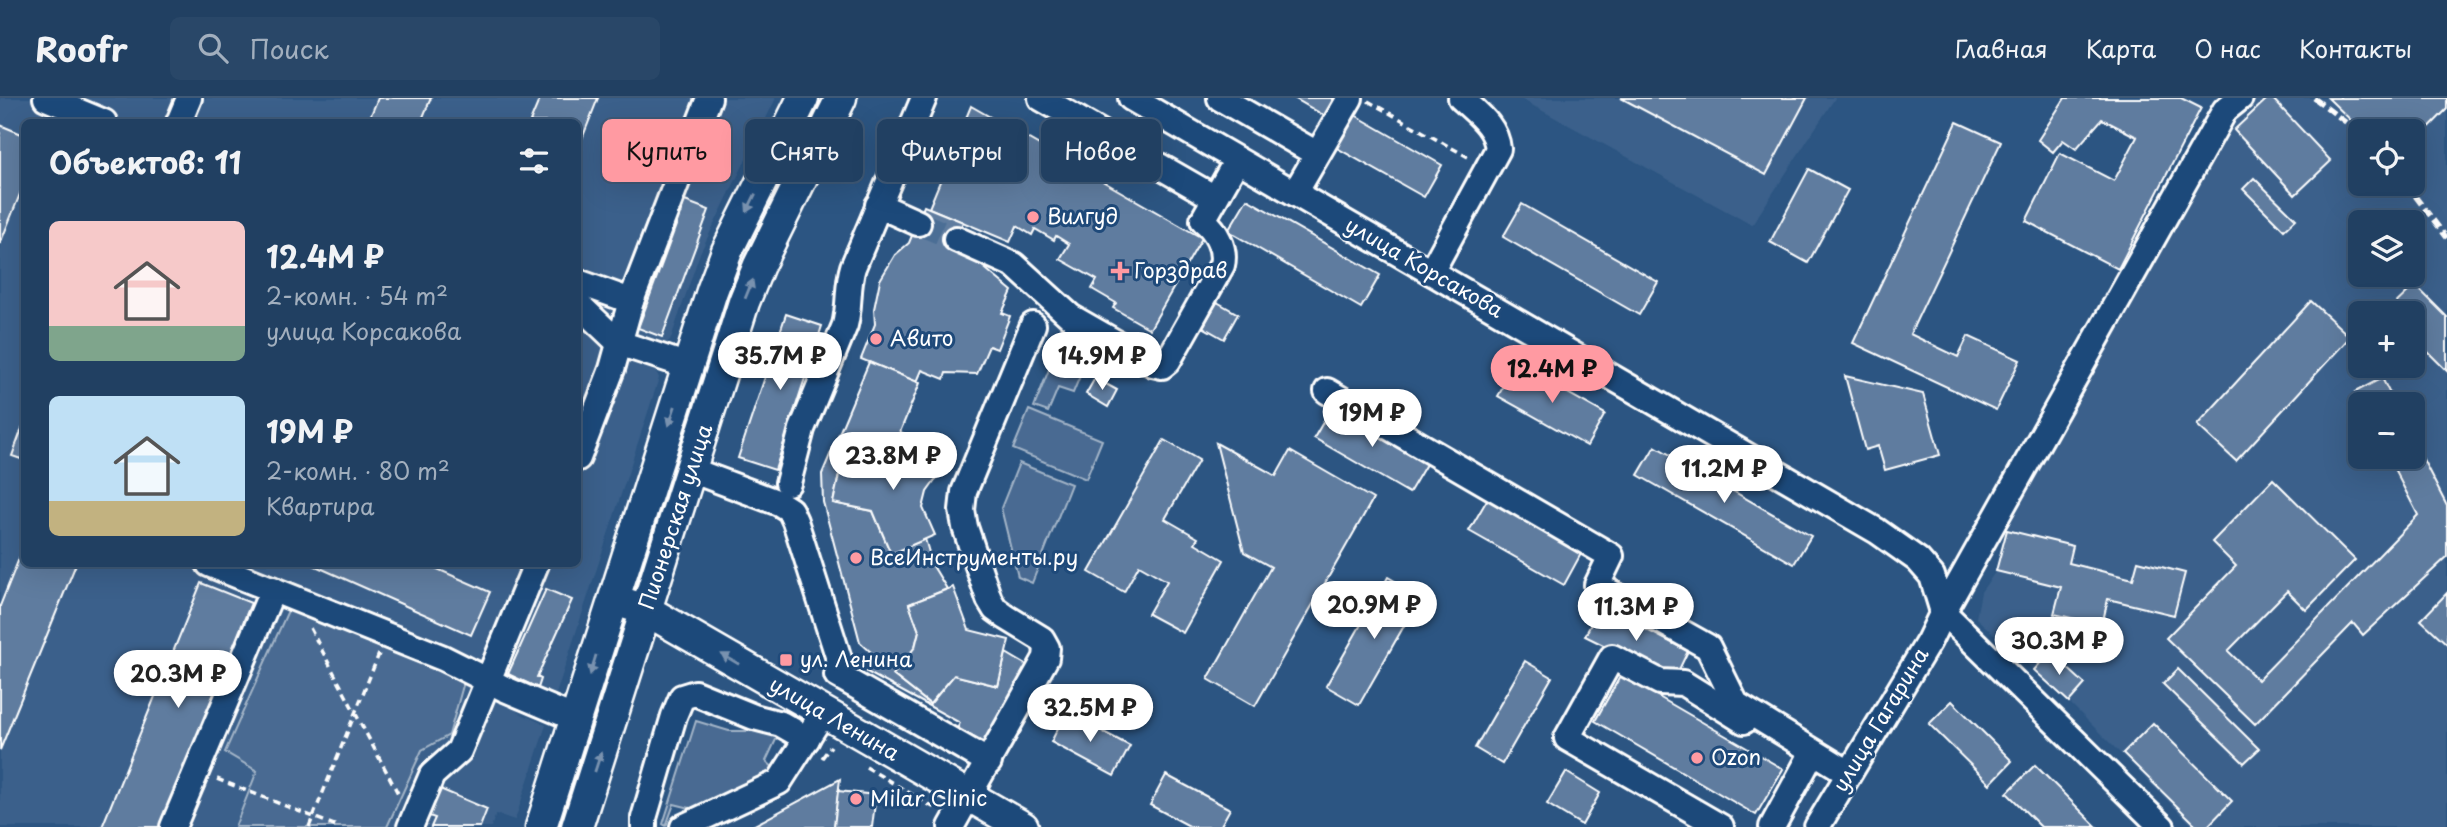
<!DOCTYPE html>
<html lang="ru">
<head>
<meta charset="utf-8">
<style>
	:root { --surface:#214062; --page:#294768; --text:#f1f3f6; --muted:#a2afbe; --line:#3e5977; --accent:#ff9aa2 }
	body { margin:0; font-family:"Playpen Sans",sans-serif; background:var(--page); color:var(--text); height:100vh; display:flex; flex-direction:column; font-size:26px; white-space:nowrap }
	* { box-sizing:border-box; margin:0 }
	p { font-size:23px; color:var(--muted) }
	.icon { flex:none; width:38px; height:38px; fill:none; stroke:currentColor; stroke-width:2; stroke-linecap:round; stroke-linejoin:round }
	.map { position:relative; flex:1; overflow:hidden }
	.panel { position:absolute; left:21px; top:21px; width:560px; height:448px; display:flex; flex-direction:column; background:var(--surface); border-radius:10px; box-shadow:0 7px 28px #0002,0 0 0 2px var(--line) }
	.panel>* { flex:none }
	.guide { position:absolute; left:602px; top:21px; width:665px; height:63px; display:flex; gap:14px }
	.buttons { position:absolute; left:2348px; top:21px; display:grid; gap:14px }
	.buttons a { display:grid; place-items:center; width:77px; height:77px; border-radius:10px; background:var(--surface); box-shadow:0 7px 28px #0002,0 0 0 2px var(--line); font-size:35px }
	.price { position:absolute; translate:-50% -60px; padding:0 16px; border-radius:24px; background:#fff; color:#222; font-size:23px; line-height:46px; filter:drop-shadow(0 2px 4px #0008) }
	.price::after { content:''; position:absolute; left:50%; top:42px; width:21px; height:16px; margin-left:-10px; background:inherit; clip-path:polygon(0 0,100% 0,50% 100%) }
	.price.active { background:var(--accent); color:#111 }
	ul { padding:0; list-style:none }
	li { display:flex; align-items:center; gap:21px; height:175px; padding:0 28px }
	li span { display:grid; place-items:center; flex:none; width:196px; height:140px; border-radius:10px; color:#555 }
	li>.icon { margin-inline-start:auto }
	span .icon { width:84px; height:84px; fill:#fffc; stroke-width:1 }
	li b { font-size:30px }
	h2 { display:flex; justify-content:space-between; align-items:center; height:84px; padding:0 28px; font-size:30px }
	.chip { padding:0 24px; border-radius:10px; background:var(--surface); box-shadow:0 7px 28px #0002,0 0 0 2px var(--line); font-size:24px; line-height:63px }
	.chip.active { background:var(--accent); color:#111 }
	header { display:flex; align-items:center; gap:42px; box-sizing:border-box; height:98px; padding:0 35px; background:var(--surface); border-bottom:2px solid var(--line) }
	header strong { font-size:33px }
	nav { display:flex; gap:38px; margin-inline-start:auto; font-size:24px }
	.search { width:490px; height:63px; background:var(--page); display:flex; align-items:center; gap:18px; box-sizing:border-box; padding:0 24px; border-radius:10px; color:var(--muted); font-size:26px }
	.map>svg:first-child { display:block }
	.built { fill:#3b618b; fill-rule:evenodd }
	.green { fill:#486b92; stroke:#a4b5c8; stroke-width:2 }
	.building { fill:#5e7c9f; stroke:#fff; stroke-width:2 }
	.lines { fill:none; stroke-linecap:round; stroke-linejoin:round }
	.minor-tunnel { stroke:#4c6e95; stroke-width:24; stroke-dasharray:24 12; stroke-linecap:butt }
	.minor-casing { stroke:#fff; stroke-width:30 }
	.major-casing { stroke:#fff; stroke-width:35 }
	.path { stroke:#fff; stroke-width:3.5; stroke-dasharray:7 5; stroke-linecap:butt }
	.minor { stroke:#1f4a7a; stroke-width:24 }
	.major { stroke:#1f4a7a; stroke-width:30 }
	.rail { stroke:#fff; stroke-width:5; stroke-dasharray:10 5; stroke-linecap:butt }
	.oneway { fill:#7992af }
	.poi-dot { fill:#ff9aa2; stroke:#1f4a7a; stroke-width:2.5 }
	.labels { text-anchor:middle; stroke-width:6; stroke-linejoin:round; paint-order:stroke }
	.poi-label { font-size:21px; fill:#fff; stroke:#1f4a7a; text-anchor:start }
	.street-label { font-size:21px; fill:#fff; stroke:#1f4a7a }
</style>
</head>
<body>
<header>
<strong>Roofr</strong>
<div class="search"><svg class="icon" aria-label="search" viewBox="0 0 24 24"><circle cx="10" cy="10" r="6"/><path d="M15 15l6 6"/></svg>Поиск</div>
<nav><a>Главная</a><a>Карта</a><a>О нас</a><a>Контакты</a></nav>
</header>
<div class="map">
<svg width="2447" height="729" viewBox="0 0 2447 729">
	<rect width="100%" height="100%" fill="#2c5582"/>
	<filter id="ink" filterUnits="userSpaceOnUse"><feTurbulence type="fractalNoise" baseFrequency=".0143" numOctaves="2"/><feDisplacementMap in="SourceGraphic" scale="14" xChannelSelector="R" yChannelSelector="G"/><feConvolveMatrix kernelMatrix="1 2 1 2 8 2 1 2 1" color-interpolation-filters="sRGB"/></filter>
	<g filter="url(#ink)">
		<g class="built">
			<path d="M0 0H776L700 155 670 243 661 250 654 269 659 280 555 599 527 591 517 614 546 627 515 722 496 716 491 729H0ZM24 24H578V466H24Z"/>
			<path d="M1519 0H1835L1752 127Z"/>
			<path d="M2220 0H2447V729H2194L2069 604 1976 520 1981 494 1996 473 2007 432 2235 9ZM2361 33H2413V86H2361ZM2361 124H2413V177H2361ZM2361 215H2413V268H2361ZM2361 306H2413V359H2361Z"/>
		</g>
		<g class="green">
			<path d="M1058 249 1087 261 1073 295 1058 290 1048 314 1034 309Z"/>
			<path d="M1029 312 1102 342 1086 381 1013 351Z"/>
			<path d="M1019 365 1071 386 1032 485 1018 479 1001 410Z"/>
			<path d="M290 508 437 567 464 584 449 637 422 652 387 729H235L257 673 225 654Z"/>
			<path d="M696 623 729 633H780L766 663 776 672 702 713 674 706 666 728 663 726Z"/>
		</g>
		<g class="building">
			<path d="M378 0H431L421 24H368Z"/>
			<path d="M540 0H598L580 46H578V24H530Z"/>
			<path d="M1294 0H1335L1325 18Z"/>
			<path d="M1621 0H1807L1766 77Z"/>
			<path d="M2065 0H2181L2201 10 2118 171 2026 123 2060 55 2114 83 2137 39 2102 21 2076 51 2063 42 2053 54 2038 42Z"/>
			<path d="M2268 0H2272L2331 63 2295 97 2234 32Z"/>
			<path d="M2328 0H2447V11L2413 46V33H2362Z"/>
			<path d="M971 8 1202 140 1150 231 1113 210 1116 205 1092 191 1097 182 1060 161 1069 146 1056 138 1054 142 1035 131 1032 137 1017 128 1010 144 929 110Z"/>
			<path d="M1348 13 1442 67 1424 99 1330 46Z"/>
			<path d="M1957 24 2001 44 1910 236 1958 259 1968 238 2020 262 1996 312 1853 245Z"/>
			<path d="M0 27 24 37V86L0 146Z"/>
			<path d="M1809 71 1848 92 1808 165 1770 144Z"/>
			<path d="M2254 80 2296 121 2284 132 2243 91Z"/>
			<path d="M1247 101 1380 177 1361 210 1228 133Z"/>
			<path d="M685 103 709 112 662 239 638 230Z"/>
			<path d="M1522 106 1658 184 1639 217 1503 139Z"/>
			<path d="M924 108 963 124 953 147 984 160 981 167 1012 193 1002 215 1010 218 997 251 989 248 977 276 946 275 944 281 922 272 917 284 861 261 875 226 874 211 880 182 895 157 909 145Z"/>
			<path d="M2415 187 2447 219V273L2413 239V215H2390L2388 213Z"/>
			<path d="M2311 203 2350 239 2236 363 2197 327Z"/>
			<path d="M1217 204 1238 216 1224 241 1203 229Z"/>
			<path d="M786 216 822 228 775 372 738 360Z"/>
			<path d="M869 264 920 285 900 334 909 338 887 368 843 358 833 405 873 413 891 456 925 441 933 468 947 491 909 506 919 533 915 549 893 577 930 606 954 577 998 588 1006 555 1028 568 986 646 957 631 960 625 867 574 875 558 860 544 823 404 822 376Z"/>
			<path d="M1516 266 1605 316 1587 348 1498 298Z"/>
			<path d="M1845 278 1923 296 1940 357 1885 372 1878 348 1865 352Z"/>
			<path d="M1095 280 1117 292 1108 309 1086 296Z"/>
			<path d="M2382 280 2395 306H2362L2355 294Z"/>
			<path d="M1333 307 1429 361 1409 395 1314 340Z"/>
			<path d="M24 325V362L12 358Z"/>
			<path d="M909 338 947 366 927 394 923 410 935 437 891 456 873 413 833 405 843 358 887 368Z"/>
			<path d="M1164 342 1199 362 1165 421 1198 440 1195 445 1224 462 1183 535 1148 516 1167 483 1139 467 1124 494 1089 474Z"/>
			<path d="M2413 342 2447 408V459L2363 537 2353 525 2255 626 2166 540 2236 468 2212 444 2273 381 2355 462 2306 512 2287 493 2228 553 2258 582 2418 417 2388 359H2413Z"/>
			<path d="M1216 345 1276 378 1290 353 1373 401 1255 608 1208 581 1271 469 1244 454Z"/>
			<path d="M1655 348 1811 438 1794 466 1638 377Z"/>
			<path d="M1488 400 1582 454 1564 487 1469 433Z"/>
			<path d="M2007 432 2073 448 2069 465 2133 481 2138 463 2185 475 2174 517 2108 501 2102 527 2054 516 2061 489 1996 473Z"/>
			<path d="M24 448V466H76L0 652V508Z"/>
			<path d="M311 466H426L490 494 471 537Z"/>
			<path d="M1388 479 1421 498 1359 607 1326 588Z"/>
			<path d="M201 485 251 505 160 729H102Z"/>
			<path d="M953 489 969 532 1009 542 998 588 954 577 930 606 893 577 915 549 919 533 909 506Z"/>
			<path d="M546 491 572 502 537 579 541 581 538 590 508 576Z"/>
			<path d="M2447 495V546L2421 522Z"/>
			<path d="M1600 508 1688 553 1674 582 1585 538Z"/>
			<path d="M2050 554 2085 586 2069 604 2034 572Z"/>
			<path d="M1525 563 1552 579 1502 666 1475 650Z"/>
			<path d="M2178 571 2259 651 2244 665 2163 586Z"/>
			<path d="M1621 577 1783 671 1756 717 1595 623Z"/>
			<path d="M1952 603 2012 663 1990 686 1929 626Z"/>
			<path d="M1066 614 1130 648 1114 678 1051 644Z"/>
			<path d="M2153 625 2232 703 2207 729H2198L2123 655Z"/>
			<path d="M2035 667 2097 729H2041L2007 695Z"/>
			<path d="M1566 674 1600 695 1582 727 1547 706Z"/>
			<path d="M1166 677 1230 711 1220 729H1191L1150 707Z"/>
			<path d="M840 681 834 729H751Z"/>
			<path d="M440 691 487 711 480 729H431L435 720 429 718Z"/>
			<path d="M838 693 876 697 872 729H834Z"/>
		</g>
		<g class="lines">
			<path class="minor-tunnel" d="M918 125 956 141"/>
			<g class="minor-casing">
				<g id="minor">
					<path d="M46 0 104 24"/>
					<path d="M1041 0 1215 100"/>
					<path d="M1131 0 1877 433 1918 462 1932 478 1943 514 2162 729"/>
					<path d="M1220 0 1317 56"/>
					<path d="M179 24 189 0"/>
					<path d="M1295 95 1350 0"/>
					<path d="M878 107 918 125"/>
					<path d="M956 141 1014 167 1071 219 1153 266 1162 268 1168 263 1222 167C1226 151 1216 132 1203 122L1237 62"/>
					<path d="M1431 174 1498 51C1496 28 1477 15 1461 0"/>
					<path d="M578 184 631 203"/>
					<path d="M578 206 619 245 688 268"/>
					<path d="M1327 293 1611 458 1597 487 1708 549 1736 606 1849 675"/>
					<path d="M578 360 612 271 631 203 709 0"/>
					<path d="M691 372 779 405 790 412 795 423 840 564 837 577 989 664"/>
					<path d="M788 385 802 331 845 227C850 208 847 188 853 169L924 0"/>
					<path d="M209 466 443 560 505 591 576 621"/>
					<path d="M173 729 273 491"/>
					<path d="M410 729 432 677 459 653 536 466"/>
					<path d="M644 729V720L674 618 682 599 695 595 754 619 781 626 807 641"/>
					<path d="M683 729 779 684 816 626"/>
					<path d="M951 729 1046 560 1047 550 1042 541 1006 519 995 511 989 501 965 429 962 412 964 394 1033 227"/>
					<path d="M1721 729 1567 640 1612 559 1660 584 1683 585 1744 623"/>
					<path d="M1772 729 1808 663"/>
					<path d="M1817 729 1929 543 1943 514 2225 12 2240 0"/>
				</g>
			</g>
			<g class="major-casing">
				<g id="major">
					<path d="M627 506 646 512 1023 729"/>
					<path d="M541 729 712 193 727 153 803 0"/>
					<path d="M577 729 744 204 759 167 841 0"/>
				</g>
			</g>
			<g class="path">
				<path d="M1368 3 1468 59"/>
				<path d="M310 530 400 699"/>
				<path d="M822 660 831 648"/>
				<path d="M866 669 938 712"/>
				<path d="M217 681 339 729"/>
				<path d="M309 729 379 556"/>
			</g>
			<use href="#minor" class="minor"/>
			<use href="#major" class="major"/>
			<g class="rail">
				<path d="M2314 0 2361 36"/>
				<path d="M2406 86 2447 140"/>
			</g>
		</g>
		<defs><path id="oneway-solid" d="M-6-.8H1V-3.2L6.5 0L1 3.2V.8H-6Z" transform="scale(1.75)"/></defs>
		<g class="oneway">
			<use href="#oneway-solid" transform="translate(751 105) rotate(116)"/>
			<use href="#oneway-solid" transform="translate(749 191) rotate(-68)"/>
			<use href="#oneway-solid" transform="translate(672 318) rotate(108)"/>
			<use href="#oneway-solid" transform="translate(730 561) rotate(-150)"/>
			<use href="#oneway-solid" transform="translate(593 567) rotate(107)"/>
			<use href="#oneway-solid" transform="translate(598 664) rotate(-72)"/>
		</g>
	</g>
	<g class="poi-dot">
		<circle cx="1033" cy="119" r="7"/>
		<path d="M1116.5 162.5h7v7h7v7h-7v7h-7v-7h-7v-7h7z"/>
		<circle cx="876" cy="241" r="7"/>
		<circle cx="856" cy="460" r="7"/>
		<rect x="779" y="555" width="14" height="14" rx="3.5"/>
		<circle cx="1697" cy="660" r="7"/>
		<circle cx="856" cy="701" r="7"/>
	</g>
	<g class="labels">
		<g class="poi-label">
			<text x="1047" y="126">Вилгуд</text>
			<text x="1134" y="180">Горздрав</text>
			<text x="890" y="248">Авито</text>
			<text x="870" y="467">ВсеИнструменты.ру</text>
			<text x="800" y="569">ул. Ленина</text>
			<text x="1711" y="667">Ozon</text>
			<text x="870" y="708">Milar Clinic</text>
		</g>
		<g class="street-label">
			<text transform="translate(1424 170) rotate(30)" y="7">улица Корсакова</text>
			<text transform="translate(676 419) rotate(-72)" y="7">Пионерская улица</text>
			<text transform="translate(834 621) rotate(30)" y="7">улица Ленина</text>
			<text transform="translate(1881 622) rotate(-59)" y="7">улица Гагарина</text>
		</g>
	</g>
</svg>
<div class="buttons">
<a><svg class="icon" aria-label="locate" viewBox="0 0 24 24"><circle cx="12" cy="12" r="6"/><path d="M12 2v4M12 18v4M2 12h4M18 12h4"/></svg></a>
<a><svg class="icon" aria-label="layers" viewBox="0 0 24 24"><path d="M12 4l9 5-9 5-9-5zM3 14l9 5 9-5"/></svg></a>
<a>+</a>
<a>−</a>
</div>
<b class="price" style="left:780px;top:294px">35.7M ₽</b>
<b class="price" style="left:1102px;top:294px">14.9M ₽</b>
<b class="price active" style="left:1552px;top:307px">12.4M ₽</b>
<b class="price" style="left:1372px;top:351px">19M ₽</b>
<b class="price" style="left:893px;top:394px">23.8M ₽</b>
<b class="price" style="left:1724px;top:407px">11.2M ₽</b>
<b class="price" style="left:1374px;top:543px">20.9M ₽</b>
<b class="price" style="left:1636px;top:545px">11.3M ₽</b>
<b class="price" style="left:2059px;top:579px">30.3M ₽</b>
<b class="price" style="left:178px;top:612px">20.3M ₽</b>
<b class="price" style="left:1090px;top:646px">32.5M ₽</b>
<div class="guide">
<a class="chip active">Купить</a>
<a class="chip">Снять</a>
<a class="chip">Фильтры</a>
<a class="chip">Новое</a>
</div>
<section class="panel">
<h2>Объектов: 11<svg class="icon" aria-label="filters" viewBox="0 0 24 24"><path d="M4 7h16M4 17h16"/><circle cx="9" cy="7" r="2"/><circle cx="15" cy="17" r="2"/></svg></h2>
<ul>
<li><span style="background:linear-gradient(#f6c9c9 75%,#7fa58c 0)"><svg class="icon" aria-label="home" viewBox="0 0 24 24"><path d="M3 11l9-7 9 7M6 9v11h12V9"/></svg></span><div><b>12.4M ₽</b><p>2-комн. · 54 m²</p><p>улица Корсакова</p></div></li>
<li><span style="background:linear-gradient(#bfe0f5 75%,#c2b280 0)"><svg class="icon" aria-label="home" viewBox="0 0 24 24"><path d="M3 11l9-7 9 7M6 9v11h12V9"/></svg></span><div><b>19M ₽</b><p>2-комн. · 80 m²</p><p>Квартира</p></div></li>
</ul>
</section>
</div>
</body>
</html>
